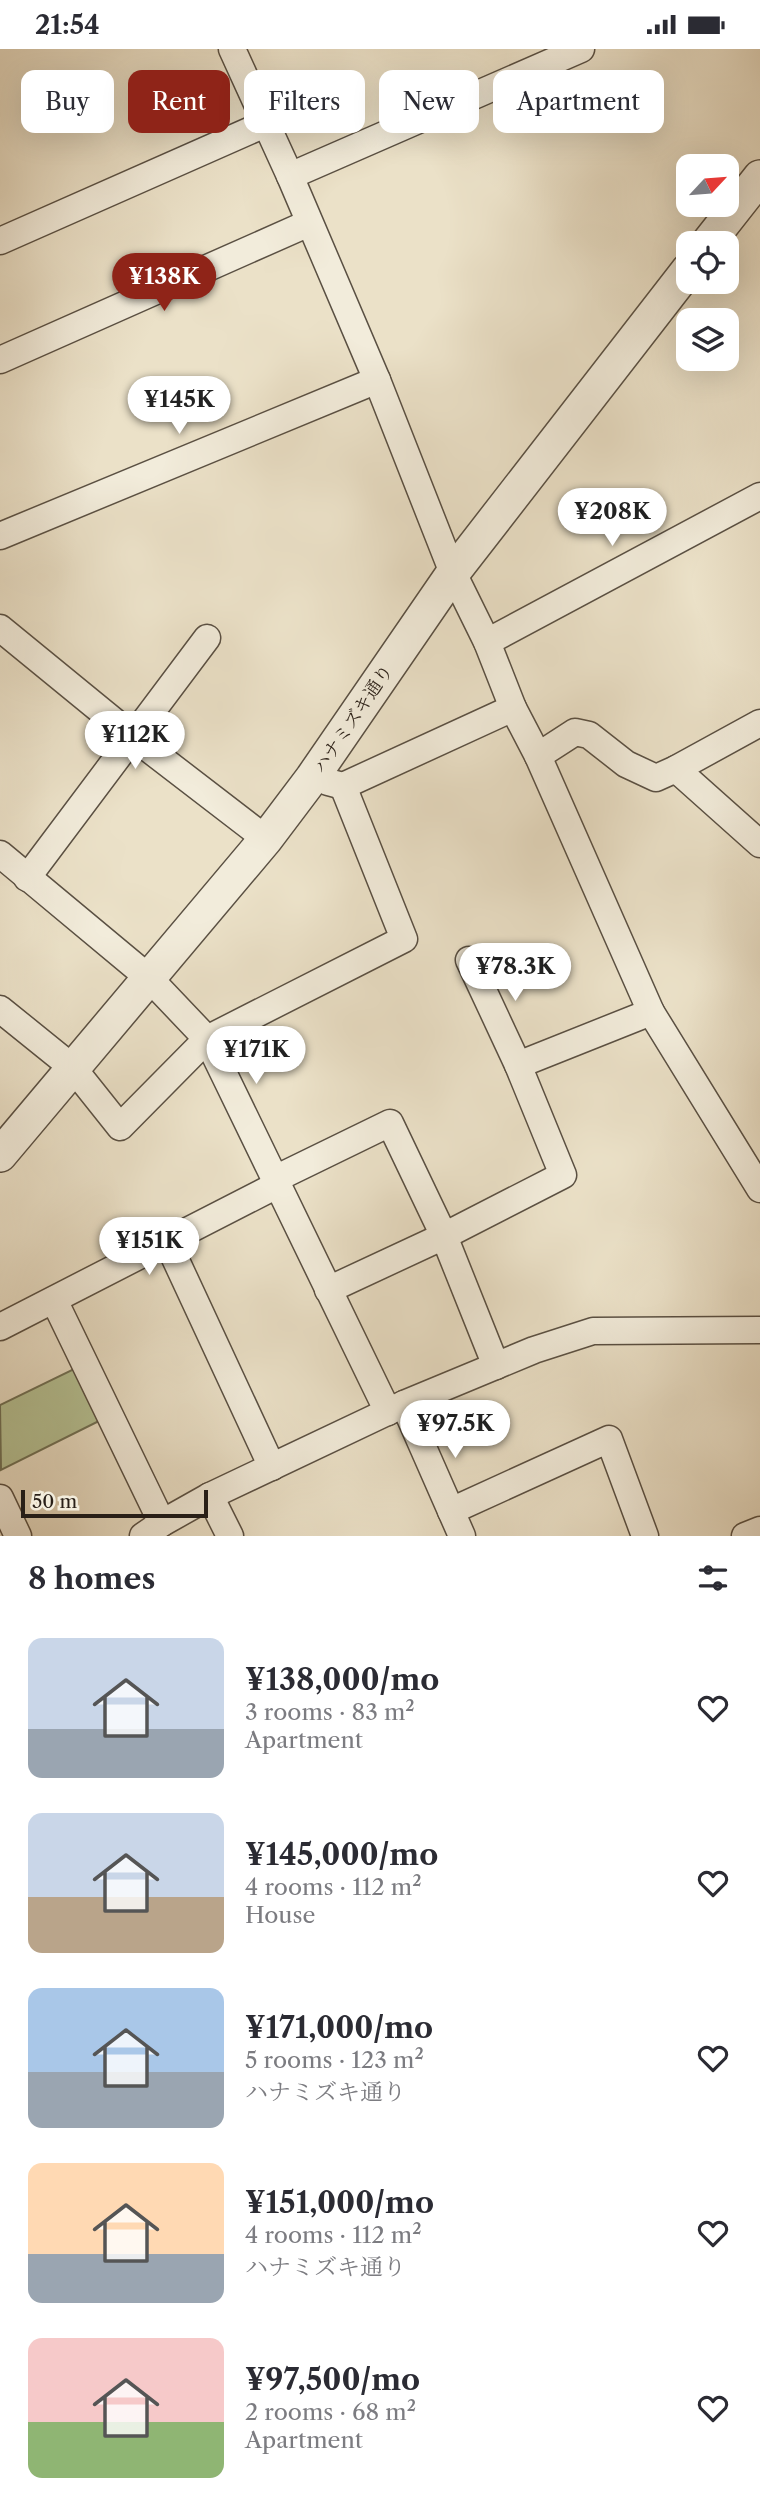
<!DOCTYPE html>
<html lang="en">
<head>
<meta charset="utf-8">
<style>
	:root { --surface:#fff; --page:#f2f2f3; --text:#2b2b33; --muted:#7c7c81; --accent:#8f2418 }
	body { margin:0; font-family:"Libre Caslon Text","Noto Serif JP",serif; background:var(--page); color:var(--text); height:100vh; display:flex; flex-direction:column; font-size:26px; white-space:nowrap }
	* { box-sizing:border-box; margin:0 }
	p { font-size:23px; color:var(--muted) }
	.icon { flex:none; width:38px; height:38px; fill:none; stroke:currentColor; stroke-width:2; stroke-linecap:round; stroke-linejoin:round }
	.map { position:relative; height:1487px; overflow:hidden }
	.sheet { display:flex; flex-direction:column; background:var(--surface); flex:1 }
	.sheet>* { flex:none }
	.banner { position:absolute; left:21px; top:21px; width:719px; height:63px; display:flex; gap:14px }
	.needle { width:46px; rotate:64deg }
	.controls { position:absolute; left:676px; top:105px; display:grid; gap:14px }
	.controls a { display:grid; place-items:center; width:63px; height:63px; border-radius:14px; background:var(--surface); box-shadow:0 7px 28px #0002; font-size:35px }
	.scale { position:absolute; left:21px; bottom:18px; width:187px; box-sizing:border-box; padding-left:7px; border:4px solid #291f17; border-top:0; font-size:19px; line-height:24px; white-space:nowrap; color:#291f17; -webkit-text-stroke:5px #f2ecdb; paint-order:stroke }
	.price { position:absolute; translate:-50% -60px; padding:0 16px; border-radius:24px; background:#fff; color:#222; font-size:23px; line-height:46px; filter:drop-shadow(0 2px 4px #0008) }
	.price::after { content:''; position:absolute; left:50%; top:42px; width:21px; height:16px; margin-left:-10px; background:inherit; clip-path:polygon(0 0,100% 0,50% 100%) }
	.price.on { background:var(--accent); color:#fff }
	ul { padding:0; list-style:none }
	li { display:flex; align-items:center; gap:21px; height:175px; padding:0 28px }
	li span { display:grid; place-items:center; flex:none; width:196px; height:140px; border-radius:14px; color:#555 }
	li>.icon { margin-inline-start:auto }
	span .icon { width:84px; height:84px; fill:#fffc; stroke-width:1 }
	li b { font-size:30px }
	h2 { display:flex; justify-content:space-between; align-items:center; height:84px; padding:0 28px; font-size:30px }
	.tag { padding:0 24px; border-radius:14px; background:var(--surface); box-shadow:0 7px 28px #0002; font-size:24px; line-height:63px }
	.tag.on { background:var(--accent); color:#fff }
	.status { display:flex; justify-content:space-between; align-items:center; height:49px; padding:0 35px; background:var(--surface); direction:ltr }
	.status svg { height:19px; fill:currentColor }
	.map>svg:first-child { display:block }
	.green { fill:#b6c396; stroke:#707156; stroke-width:2 }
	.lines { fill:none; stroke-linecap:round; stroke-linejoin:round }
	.minor-casing { stroke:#5a5043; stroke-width:29 }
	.tertiary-casing { stroke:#5a5043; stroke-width:36 }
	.minor { stroke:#f2ecdb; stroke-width:26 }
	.tertiary { stroke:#f2ecdb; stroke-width:33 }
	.labels { text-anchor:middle; stroke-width:5; stroke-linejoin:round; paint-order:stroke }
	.street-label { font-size:18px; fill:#291f17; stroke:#f2ecdb }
</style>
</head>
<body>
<div class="status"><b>21:54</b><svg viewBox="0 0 49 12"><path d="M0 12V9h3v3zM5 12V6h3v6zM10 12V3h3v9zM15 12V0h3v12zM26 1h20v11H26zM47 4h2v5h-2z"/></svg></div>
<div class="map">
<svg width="760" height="1487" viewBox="0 0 760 1487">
	<rect width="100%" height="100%" fill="#ebe1c8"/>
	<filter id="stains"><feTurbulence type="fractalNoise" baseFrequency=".00286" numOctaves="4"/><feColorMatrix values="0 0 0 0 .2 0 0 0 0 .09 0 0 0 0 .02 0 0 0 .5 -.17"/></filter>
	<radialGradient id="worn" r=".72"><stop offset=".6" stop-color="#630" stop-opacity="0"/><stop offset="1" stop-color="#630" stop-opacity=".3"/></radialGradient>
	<path class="green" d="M76 1319 101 1371 1 1421 0 1356Z"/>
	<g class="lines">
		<g class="minor-casing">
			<g id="minor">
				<path d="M232 0 290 127 377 331 453 524 487 593 513 659 538 707 651 963 760 1140"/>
				<path d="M290 127 581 0"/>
				<path d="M0 192 265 75"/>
				<path d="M0 311 309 174"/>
				<path d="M0 487 377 331"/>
				<path d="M0 579 132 687 266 790"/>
				<path d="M487 593 760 447"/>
				<path d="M538 707 575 683 589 686 626 715 656 729 676 720 760 795"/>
				<path d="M676 720 760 674"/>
				<path d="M328 733 343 737 513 659"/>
				<path d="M0 805 149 929 207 990 388 1363"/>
				<path d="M27 829 207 589"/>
				<path d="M469 911 518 1016"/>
				<path d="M0 960 73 1019 120 1078 207 990 404 890 343 737"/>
				<path d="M275 1130 390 1074 444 1187 496 1317"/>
				<path d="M167 1192 272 1418"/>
				<path d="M328 1241 444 1187 563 1126 518 1016 651 963"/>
				<path d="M54 1251 162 1474"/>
				<path d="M0 1278 277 1136"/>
				<path d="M404 1355 462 1487"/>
				<path d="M210 1447 230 1487"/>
				<path d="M0 1449 18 1487"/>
				<path d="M451 1462 609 1390 645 1487"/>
				<path d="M143 1487 162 1474 210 1447 404 1355 534 1301 593 1282 760 1281"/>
				<path d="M745 1487 760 1481"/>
			</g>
		</g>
		<g class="tertiary-casing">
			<g id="tertiary">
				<path d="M708 194 760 128"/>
				<path d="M0 1106 266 790 312 729 453 524 688 221"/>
			</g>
		</g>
		<use href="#minor" class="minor"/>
		<use href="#tertiary" class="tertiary"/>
	</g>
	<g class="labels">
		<g class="street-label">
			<text transform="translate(353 670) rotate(-56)" y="6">ハナミズキ通り</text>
		</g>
	</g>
	<rect width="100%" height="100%" filter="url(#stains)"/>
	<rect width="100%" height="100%" fill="url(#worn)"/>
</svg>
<div class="controls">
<a><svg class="needle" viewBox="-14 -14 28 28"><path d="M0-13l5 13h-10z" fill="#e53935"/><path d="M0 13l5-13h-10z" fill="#7c7c81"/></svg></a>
<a><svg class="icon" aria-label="locate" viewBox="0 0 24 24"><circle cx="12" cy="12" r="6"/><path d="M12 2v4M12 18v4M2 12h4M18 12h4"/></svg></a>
<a><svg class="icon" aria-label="layers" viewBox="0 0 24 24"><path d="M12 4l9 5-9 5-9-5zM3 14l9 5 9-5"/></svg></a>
</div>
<div class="scale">50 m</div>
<b class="price on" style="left:164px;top:264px">¥138K</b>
<b class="price" style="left:179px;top:387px">¥145K</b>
<b class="price" style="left:612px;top:499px">¥208K</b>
<b class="price" style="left:135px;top:722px">¥112K</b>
<b class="price" style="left:515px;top:954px">¥78.3K</b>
<b class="price" style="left:256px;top:1037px">¥171K</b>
<b class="price" style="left:149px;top:1228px">¥151K</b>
<b class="price" style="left:455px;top:1411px">¥97.5K</b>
<div class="banner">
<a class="tag">Buy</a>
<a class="tag on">Rent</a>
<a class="tag">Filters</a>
<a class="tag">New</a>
<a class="tag">Apartment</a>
</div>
</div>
<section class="sheet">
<h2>8 homes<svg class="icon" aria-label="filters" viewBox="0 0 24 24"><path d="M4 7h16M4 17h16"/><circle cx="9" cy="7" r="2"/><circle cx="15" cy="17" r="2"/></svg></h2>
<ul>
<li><span style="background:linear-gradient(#c9d6e8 65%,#9aa5b1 0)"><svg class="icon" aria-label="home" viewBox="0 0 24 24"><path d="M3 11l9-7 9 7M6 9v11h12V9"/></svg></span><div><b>¥138,000/mo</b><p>3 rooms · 83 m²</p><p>Apartment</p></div><svg class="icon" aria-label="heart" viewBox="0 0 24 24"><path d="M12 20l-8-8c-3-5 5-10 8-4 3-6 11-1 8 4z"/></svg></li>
<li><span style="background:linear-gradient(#c9d6e8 60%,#b9a48a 0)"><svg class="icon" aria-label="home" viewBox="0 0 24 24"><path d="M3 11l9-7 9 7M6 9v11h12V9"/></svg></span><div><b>¥145,000/mo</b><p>4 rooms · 112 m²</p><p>House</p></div><svg class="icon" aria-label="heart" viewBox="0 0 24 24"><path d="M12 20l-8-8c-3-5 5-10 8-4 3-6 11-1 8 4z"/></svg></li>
<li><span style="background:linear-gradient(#a9c7e8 60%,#9aa5b1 0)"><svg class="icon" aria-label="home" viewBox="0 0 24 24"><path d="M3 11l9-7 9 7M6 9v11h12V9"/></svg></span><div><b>¥171,000/mo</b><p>5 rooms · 123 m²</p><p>ハナミズキ通り</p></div><svg class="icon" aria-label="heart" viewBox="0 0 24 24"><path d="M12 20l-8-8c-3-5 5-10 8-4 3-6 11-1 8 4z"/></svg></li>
<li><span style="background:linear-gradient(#ffd9b3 65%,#9aa5b1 0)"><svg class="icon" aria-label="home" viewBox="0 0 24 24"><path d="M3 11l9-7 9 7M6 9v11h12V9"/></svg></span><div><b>¥151,000/mo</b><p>4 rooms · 112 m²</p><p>ハナミズキ通り</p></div><svg class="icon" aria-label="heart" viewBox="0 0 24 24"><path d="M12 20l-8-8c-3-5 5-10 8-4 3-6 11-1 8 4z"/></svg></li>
<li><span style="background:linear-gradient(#f6c9c9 60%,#8fb573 0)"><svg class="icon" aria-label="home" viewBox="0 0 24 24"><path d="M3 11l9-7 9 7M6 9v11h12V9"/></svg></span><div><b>¥97,500/mo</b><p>2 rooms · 68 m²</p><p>Apartment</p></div><svg class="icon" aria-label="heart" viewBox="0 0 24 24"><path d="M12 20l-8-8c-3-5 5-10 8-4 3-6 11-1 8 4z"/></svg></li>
</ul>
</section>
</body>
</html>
